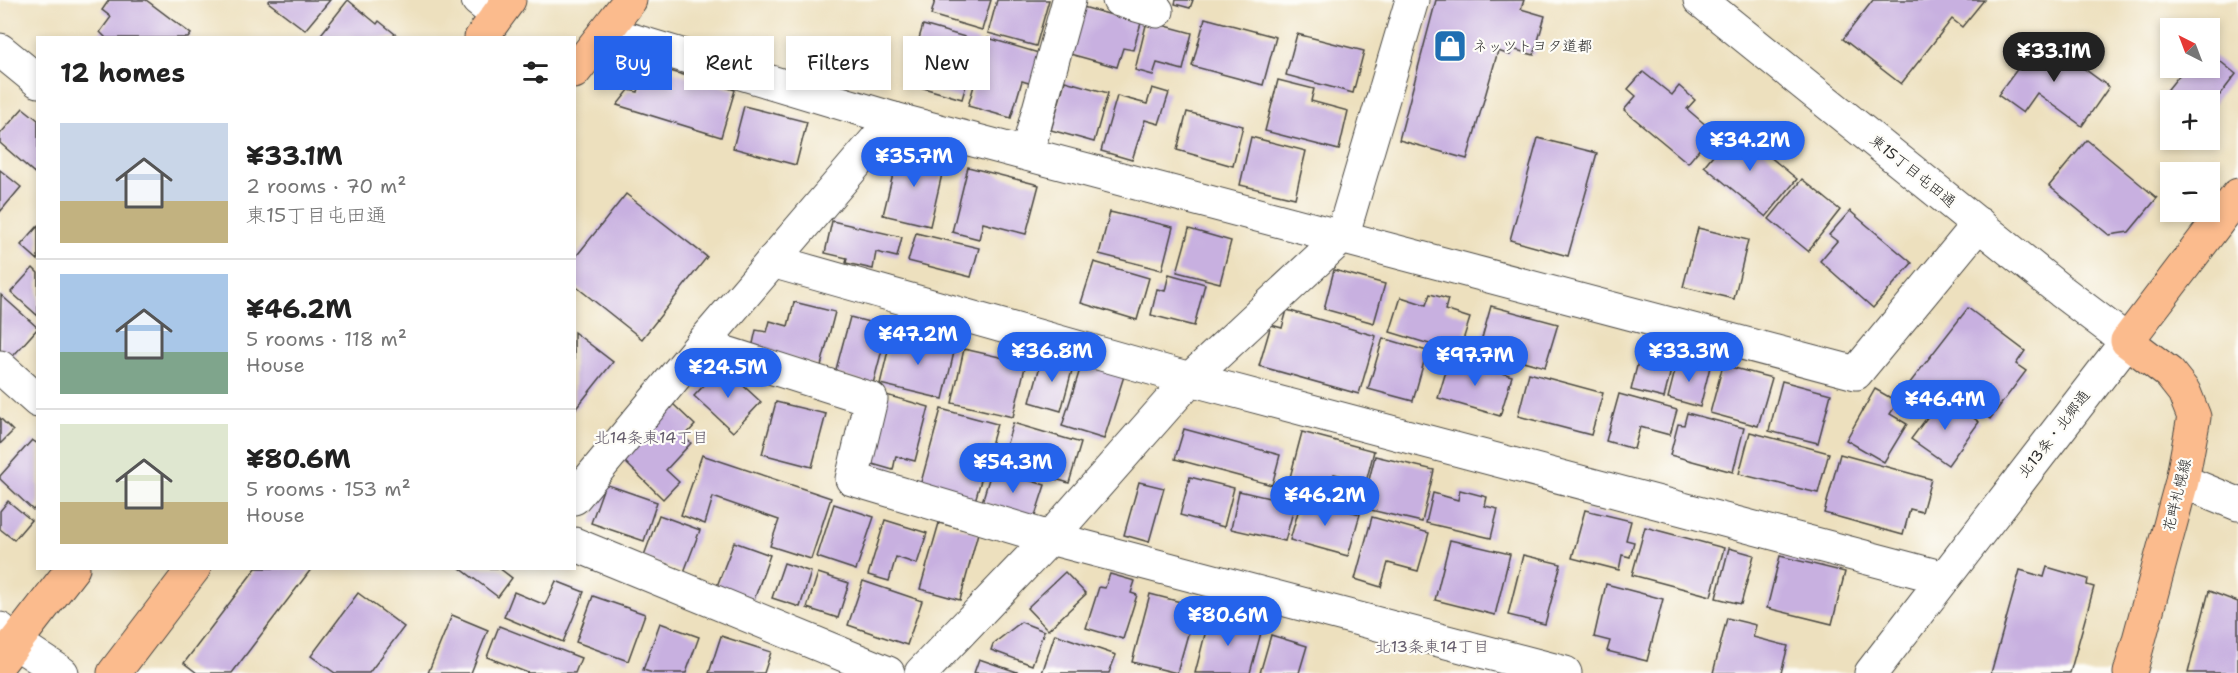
<!DOCTYPE html>
<html lang="en">
<head>
<meta charset="utf-8">
<style>
	:root { --surface:#fff; --page:#f6f6f6; --text:#222; --muted:#767676; --line:#e0e0e0; --accent:#2563eb }
	body { margin:0; font-family:"Shantell Sans","Klee One",sans-serif; background:var(--page); color:var(--text); height:100vh; display:flex; flex-direction:column; font-size:22px; white-space:nowrap }
	* { box-sizing:border-box; margin:0 }
	p { font-size:20px; color:var(--muted) }
	.icon { flex:none; width:33px; height:33px; fill:none; stroke:currentColor; stroke-width:2; stroke-linecap:round; stroke-linejoin:round }
	.map { position:relative; flex:1; overflow:hidden }
	.drawer { position:absolute; left:36px; top:36px; width:540px; height:534px; display:flex; flex-direction:column; background:var(--surface); border-radius:0px; box-shadow:0 3px 9px #0003 }
	.drawer>* { flex:none }
	.hud { position:absolute; left:594px; top:36px; width:570px; height:54px; display:flex; gap:12px }
	.needle { width:39px; rotate:318deg }
	.controls { position:absolute; left:2160px; top:18px; display:grid; gap:12px }
	.controls a { display:grid; place-items:center; width:60px; height:60px; border-radius:0px; background:var(--surface); box-shadow:0 3px 9px #0003; font-size:30px }
	.price { position:absolute; translate:-50% -51px; padding:0 14px; border-radius:21px; background:var(--accent); color:#fff; font-size:20px; line-height:39px; filter:drop-shadow(0 2px 3px #0008) }
	.price::after { content:''; position:absolute; left:50%; top:36px; width:18px; height:14px; margin-left:-9px; background:inherit; clip-path:polygon(0 0,100% 0,50% 100%) }
	.price.current { background:#222; color:#fff }
	ul { padding:0; list-style:none }
	li { display:flex; align-items:center; gap:18px; height:150px; padding:0 24px }
	li+li { border-top:2px solid var(--line) }
	li span { display:grid; place-items:center; flex:none; width:168px; height:120px; border-radius:0px; color:#555 }
	li>.icon { margin-inline-start:auto }
	span .icon { width:72px; height:72px; fill:#fffc; stroke-width:1 }
	li b { font-size:26px }
	h2 { display:flex; justify-content:space-between; align-items:center; height:72px; padding:0 24px; font-size:26px }
	.tag { padding:0 21px; border-radius:0px; background:var(--surface); box-shadow:0 3px 9px #0003; font-size:21px; line-height:54px }
	.tag.current { background:var(--accent); color:#fff }
	.map>svg:first-child { display:block }
	.building { fill:#c8b0e0 }
	.lines { fill:none; stroke-linecap:round; stroke-linejoin:round }
	.minor-casing { stroke:#484641; stroke-width:35 }
	.major-casing { stroke:#484641; stroke-width:35 }
	.minor { stroke:#fff; stroke-width:33 }
	.major { stroke:#fbbb8d; stroke-width:33 }
	.labels { text-anchor:middle; stroke-width:4.5; stroke-linejoin:round; paint-order:stroke }
	.poi-label { font-size:15px; fill:#2b2b2b; stroke:#fdfcf7; text-anchor:start }
	.street-label { font-size:15px; fill:#2b2b2b; stroke:#fdfcf7 }
	.neighbourhood-label { font-size:16px; fill:#625a6a; stroke:#fdfcf7 }
</style>
</head>
<body>
<div class="map">
<svg width="2238" height="673" viewBox="0 0 2238 673">
	<rect width="100%" height="100%" fill="#fdfcf7"/>
	<filter id="ink" filterUnits="userSpaceOnUse"><feTurbulence type="fractalNoise" baseFrequency=".0167" numOctaves="2"/><feDisplacementMap in="SourceGraphic" scale="12" xChannelSelector="R" yChannelSelector="G"/><feConvolveMatrix kernelMatrix="1 2 1 2 8 2 1 2 1" color-interpolation-filters="sRGB"/></filter>
	<filter id="wash" filterUnits="userSpaceOnUse"><feTurbulence type="fractalNoise" baseFrequency=".008" numOctaves="4" result="noise"/><feDisplacementMap in="SourceGraphic" scale="24" xChannelSelector="R" yChannelSelector="G"/><feGaussianBlur stdDeviation="1.35" result="paint"/><feColorMatrix in="noise" values="0 0 0 0 0 0 0 0 0 0 0 0 0 0 0 0 0 1.4 0 .05"/><feComposite in="paint" operator="in"/></filter>
	<g filter="url(#wash)">
		<rect width="100%" height="100%" fill="#ede0be"/>
		<g id="blocks">
			<g class="building">
				<path d="M109 0H146L191 34 188 38H106L100 32 111 17 102 10Z"/>
				<path d="M270 0H330L305 30 268 2Z"/>
				<path d="M348 0 377 24 379 21 400 38H318Z"/>
				<path d="M935 0H991L982 30 931 15Z"/>
				<path d="M997 0H1049L1036 46 988 33Z"/>
				<path d="M1176 0H1193L1190 8 1175 4Z"/>
				<path d="M1436 0H1524L1521 9 1545 16 1534 55 1512 49 1510 55 1498 51 1467 159 1399 140Z"/>
				<path d="M1873 0H1984L1962 27 1952 19 1901 84 1843 39Z"/>
				<path d="M1083 7 1141 23 1133 50 1123 48 1117 67 1070 54Z"/>
				<path d="M1205 18 1276 37 1263 85 1192 66Z"/>
				<path d="M1147 21 1192 33 1183 70 1157 63 1153 75 1135 70Z"/>
				<path d="M923 25 979 41 962 99 906 83Z"/>
				<path d="M1297 34 1364 51 1353 93 1286 75Z"/>
				<path d="M2041 37 2109 87 2082 126 2037 93 2023 113 1998 95Z"/>
				<path d="M988 38 1042 54 1032 84 1022 81 1011 118 968 106Z"/>
				<path d="M2210 53 2236 74 2210 108V100H2173L2164 94 2185 68H2210Z"/>
				<path d="M646 64 735 90 721 137 617 105 629 90 638 92Z"/>
				<path d="M1643 72 1672 95 1679 86 1695 100 1687 109 1714 132 1688 163 1624 110 1636 96 1628 89Z"/>
				<path d="M1278 80 1314 89 1311 101 1348 111 1339 150 1265 131Z"/>
				<path d="M1065 81 1108 93 1094 142 1051 130Z"/>
				<path d="M1152 88 1169 93 1159 124 1145 120 1132 160 1101 151 1117 96 1147 104Z"/>
				<path d="M744 106 807 122 796 165 733 148Z"/>
				<path d="M23 108 38 120V176L0 143V134Z"/>
				<path d="M1187 112 1243 126 1233 166 1177 150Z"/>
				<path d="M1735 128 1797 179 1766 217 1704 166Z"/>
				<path d="M1251 137 1306 151 1295 198 1240 185Z"/>
				<path d="M1538 138 1597 153 1568 256 1510 240Z"/>
				<path d="M2087 140 2157 198 2129 232 2109 235 2049 186Z"/>
				<path d="M899 150 945 161 930 226 883 215Z"/>
				<path d="M968 167 1039 185 1026 234 983 223 979 239 952 232Z"/>
				<path d="M0 170 21 187 0 212Z"/>
				<path d="M1802 179 1840 210 1808 251 1769 219Z"/>
				<path d="M626 194 707 257 642 339 574 285V259Z"/>
				<path d="M1850 211 1912 263 1873 308 1820 261 1837 241 1829 235Z"/>
				<path d="M1110 212 1173 227 1162 270 1099 254Z"/>
				<path d="M832 221 902 237 897 257 876 252 873 269 846 263 847 258 825 253Z"/>
				<path d="M38 226V260L21 245Z"/>
				<path d="M1698 228 1748 240 1734 299 1683 287Z"/>
				<path d="M1189 229 1231 241 1220 283 1177 272Z"/>
				<path d="M916 233 979 248 971 277 908 261Z"/>
				<path d="M1094 262 1149 278 1137 320 1081 303Z"/>
				<path d="M33 268 38 273V316L11 292Z"/>
				<path d="M1334 270 1385 284 1374 323 1324 309Z"/>
				<path d="M1169 274 1205 284 1194 326 1151 315 1157 289 1165 291Z"/>
				<path d="M1430 294 1448 299 1445 310 1470 318 1459 353 1390 332 1401 297 1426 305Z"/>
				<path d="M1 295 38 328 6 364 0 359Z"/>
				<path d="M794 302 835 312 821 366 752 348 756 330 767 332 770 321 788 326Z"/>
				<path d="M1491 306 1558 324 1545 367 1479 349Z"/>
				<path d="M1968 308 2025 351 2016 364 2026 371 1990 419 1945 384 1932 401 1909 384Z"/>
				<path d="M1287 310 1376 336 1359 394 1259 366 1271 325 1282 328Z"/>
				<path d="M850 317 888 327 873 384 835 373Z"/>
				<path d="M574 332 613 362 574 411Z"/>
				<path d="M892 334 955 348 943 399 880 384Z"/>
				<path d="M1383 338 1427 351 1413 401 1368 389Z"/>
				<path d="M964 349 1026 363 1013 417 952 403Z"/>
				<path d="M1641 350 1674 358 1664 398 1631 390Z"/>
				<path d="M1043 355 1074 363 1061 411 1030 402Z"/>
				<path d="M1450 358 1512 376 1500 416 1438 398Z"/>
				<path d="M1678 359 1710 367 1700 407 1668 398Z"/>
				<path d="M1082 363 1124 376 1104 439 1062 426Z"/>
				<path d="M1723 365 1772 378 1758 426 1710 413Z"/>
				<path d="M722 366 761 402 733 432 694 396Z"/>
				<path d="M1529 373 1603 393 1591 435 1518 416Z"/>
				<path d="M1782 381 1831 394 1818 443 1769 431Z"/>
				<path d="M1875 389 1898 402 1890 414 1907 424 1884 462 1846 440Z"/>
				<path d="M1619 394 1677 410 1670 435 1640 427 1634 449 1606 441Z"/>
				<path d="M886 395 929 407 915 461 896 456 893 470 869 463Z"/>
				<path d="M1943 396 1979 422 1948 465 1911 439Z"/>
				<path d="M776 402 826 414 812 467 762 454Z"/>
				<path d="M673 404 695 425 684 437 691 443 666 470 679 482 663 499 621 458Z"/>
				<path d="M941 409 997 424 975 501 920 486Z"/>
				<path d="M1687 413 1744 428 1733 472 1670 455 1678 424 1684 425Z"/>
				<path d="M0 418 13 431 0 444Z"/>
				<path d="M1013 423 1081 443 1069 483 1001 463Z"/>
				<path d="M1184 429 1280 455 1272 485 1175 459Z"/>
				<path d="M1302 432 1374 451 1366 482 1334 474 1329 496 1288 485Z"/>
				<path d="M1750 432 1829 453 1818 493 1739 474Z"/>
				<path d="M32 440 38 444V505L33 510 0 479V476Z"/>
				<path d="M1840 454 1931 479 1922 512 1910 509 1903 535 1824 513Z"/>
				<path d="M702 455 831 498 811 559 770 546 779 520 713 497 705 524 681 515Z"/>
				<path d="M1375 456 1434 470 1422 522 1362 508Z"/>
				<path d="M992 469 1045 485 1034 519 982 502Z"/>
				<path d="M1190 477 1234 488 1224 527 1180 515Z"/>
				<path d="M1139 482 1164 488 1149 542 1124 535Z"/>
				<path d="M605 484 657 502 644 541 591 523Z"/>
				<path d="M1460 490 1487 497 1485 506 1498 509 1491 538 1426 523 1433 493 1458 500Z"/>
				<path d="M1239 491 1295 504 1285 541 1231 529Z"/>
				<path d="M1302 498 1360 514 1348 556 1290 540Z"/>
				<path d="M8 501 31 520 14 540 0 529V511Z"/>
				<path d="M834 504 874 517 856 570 817 557Z"/>
				<path d="M1585 510 1631 521 1626 540 1634 542 1630 557 1622 555 1619 570 1572 558Z"/>
				<path d="M659 515 700 530 684 572 643 558Z"/>
				<path d="M1372 517 1429 533 1418 571 1388 563 1381 587 1355 579Z"/>
				<path d="M885 520 927 533 917 564 896 557 889 581 868 575Z"/>
				<path d="M939 523 978 533 960 600 920 589Z"/>
				<path d="M1645 527 1724 548 1711 596 1632 575Z"/>
				<path d="M1450 540 1510 554 1495 615 1435 600Z"/>
				<path d="M734 542 770 555 754 600 717 586Z"/>
				<path d="M1729 548 1754 555 1741 604 1716 598Z"/>
				<path d="M1523 555 1561 564 1545 624 1508 615Z"/>
				<path d="M1780 556 1845 572 1832 624 1767 608Z"/>
				<path d="M784 563 811 572 800 607 772 598Z"/>
				<path d="M2047 567 2088 579 2087 585 2094 587 2070 673H1991L2020 570 2044 577Z"/>
				<path d="M256 568H312L232 673H197L184 663Z"/>
				<path d="M460 568H499L512 578 498 597Z"/>
				<path d="M1065 572 1086 594 1048 630 1027 608Z"/>
				<path d="M818 573 849 583 838 618 807 608Z"/>
				<path d="M1110 574 1135 581 1131 593 1137 595 1123 639 1086 628 1099 587 1105 588Z"/>
				<path d="M556 581 584 592 563 642 504 617 514 592 545 605Z"/>
				<path d="M863 581 922 601 907 645 848 625Z"/>
				<path d="M1606 584 1663 599 1647 661 1607 651 1610 641 1594 637Z"/>
				<path d="M2209 591 2238 602V673H2188Z"/>
				<path d="M358 593 404 627 369 673H335L311 656Z"/>
				<path d="M1150 594 1196 606 1177 673 1132 662Z"/>
				<path d="M593 596 645 614 628 661 576 642Z"/>
				<path d="M452 615 488 630 471 673H428Z"/>
				<path d="M1210 615 1262 629 1250 673H1195Z"/>
				<path d="M1727 618 1756 625 1753 637 1788 646 1781 673H1713Z"/>
				<path d="M1021 622 1044 631 1032 665 991 650 993 644Z"/>
				<path d="M660 623 699 637 686 673H653L643 670Z"/>
				<path d="M499 626 581 658 575 673H528L487 657Z"/>
				<path d="M1055 634 1116 655 1109 673H1042Z"/>
				<path d="M1271 635 1307 646 1299 673H1260Z"/>
				<path d="M721 636 771 652 764 673H709Z"/>
				<path d="M979 659 1020 673H974Z"/>
			</g>
		</g>
	</g>
	<g filter="url(#ink)">
		<use href="#blocks" fill-opacity="0" stroke="#484641" stroke-width="1.5"/>
		<g class="lines">
			<g class="minor-casing">
				<g id="minor">
					<path d="M478 0 497 15"/>
					<path d="M1119 0 1157 11"/>
					<path d="M1700 0 2061 291 2127 341 1871 673"/>
					<path d="M605 32 894 119 1856 373 1979 224"/>
					<path d="M0 50 38 81"/>
					<path d="M1028 154 1032 135 1069 0"/>
					<path d="M772 261 1190 379 1944 578"/>
					<path d="M701 345 871 399 852 479 1050 538 1565 673"/>
					<path d="M0 367 38 401"/>
					<path d="M2182 481 2238 504"/>
					<path d="M574 498 701 345 894 119"/>
					<path d="M574 544 888 673"/>
					<path d="M0 629 15 642 62 673"/>
					<path d="M921 673 1050 538 1190 379 1342 237 1412 0"/>
				</g>
			</g>
			<g class="major-casing">
				<g id="major">
					<path d="M481 38 509 0"/>
					<path d="M574 72 630 0"/>
					<path d="M0 662 73 568"/>
					<path d="M114 673 194 568"/>
					<path d="M2130 673 2182 481 2194 417 2184 392 2169 373 2127 341 2238 195"/>
				</g>
			</g>
			<use href="#minor" class="minor"/>
			<use href="#major" class="major"/>
		</g>
	</g>
	<defs>
		<g id="shop-square" transform="scale(1.725)"><rect x="-9" y="-9" width="18" height="18" rx="4" fill="#1f6fb2" stroke="#fdfcf7"/><path d="M-5-2.5h2.3a2.7 3.5 0 0 1 5.4 0H5L5.5 6h-11ZM-1.5-2.5h3a1.5 2.3 0 0 0-3 0Z" fill="#fff"/></g>
	</defs>
	<g fill-rule="evenodd">
		<use href="#shop-square" x="1450" y="46"/>
	</g>
	<g class="labels">
		<g class="poi-label">
			<text x="1473" y="51">ネッツトヨタ道都</text>
		</g>
		<g class="street-label">
			<text transform="translate(1913 171) rotate(39)" y="5">東15丁目屯田通</text>
			<text transform="translate(2054 434) rotate(-52)" y="5">北13条・北郷通</text>
			<text transform="translate(2177 495) rotate(-76)" y="5">花畔札幌線</text>
		</g>
		<g class="neighbourhood-label">
			<text x="651" y="443">北14条東14丁目</text>
			<text x="1432" y="652">北13条東14丁目</text>
		</g>
	</g>
</svg>
<div class="controls">
<a><svg class="needle" viewBox="-14 -14 28 28"><path d="M0-13l5 13h-10z" fill="#e53935"/><path d="M0 13l5-13h-10z" fill="#767676"/></svg></a>
<a>+</a>
<a>−</a>
</div>
<b class="price current" style="left:2054px;top:83px">¥33.1M</b>
<b class="price" style="left:1750px;top:172px">¥34.2M</b>
<b class="price" style="left:914px;top:188px">¥35.7M</b>
<b class="price" style="left:918px;top:366px">¥47.2M</b>
<b class="price" style="left:1052px;top:383px">¥36.8M</b>
<b class="price" style="left:1689px;top:383px">¥33.3M</b>
<b class="price" style="left:1475px;top:387px">¥97.7M</b>
<b class="price" style="left:728px;top:399px">¥24.5M</b>
<b class="price" style="left:1945px;top:431px">¥46.4M</b>
<b class="price" style="left:1013px;top:494px">¥54.3M</b>
<b class="price" style="left:1325px;top:527px">¥46.2M</b>
<b class="price" style="left:1228px;top:647px">¥80.6M</b>
<div class="hud">
<a class="tag current">Buy</a>
<a class="tag">Rent</a>
<a class="tag">Filters</a>
<a class="tag">New</a>
</div>
<section class="drawer">
<h2>12 homes<svg class="icon" aria-label="filters" viewBox="0 0 24 24"><path d="M4 7h16M4 17h16"/><circle cx="9" cy="7" r="2"/><circle cx="15" cy="17" r="2"/></svg></h2>
<ul>
<li><span style="background:linear-gradient(#c9d6e8 65%,#c2b280 0)"><svg class="icon" aria-label="home" viewBox="0 0 24 24"><path d="M3 11l9-7 9 7M6 9v11h12V9"/></svg></span><div><b>¥33.1M</b><p>2 rooms · 70 m²</p><p>東15丁目屯田通</p></div></li>
<li><span style="background:linear-gradient(#a9c7e8 65%,#7fa58c 0)"><svg class="icon" aria-label="home" viewBox="0 0 24 24"><path d="M3 11l9-7 9 7M6 9v11h12V9"/></svg></span><div><b>¥46.2M</b><p>5 rooms · 118 m²</p><p>House</p></div></li>
<li><span style="background:linear-gradient(#dfe7d0 65%,#c2b280 0)"><svg class="icon" aria-label="home" viewBox="0 0 24 24"><path d="M3 11l9-7 9 7M6 9v11h12V9"/></svg></span><div><b>¥80.6M</b><p>5 rooms · 153 m²</p><p>House</p></div></li>
</ul>
</section>
</div>
</body>
</html>
